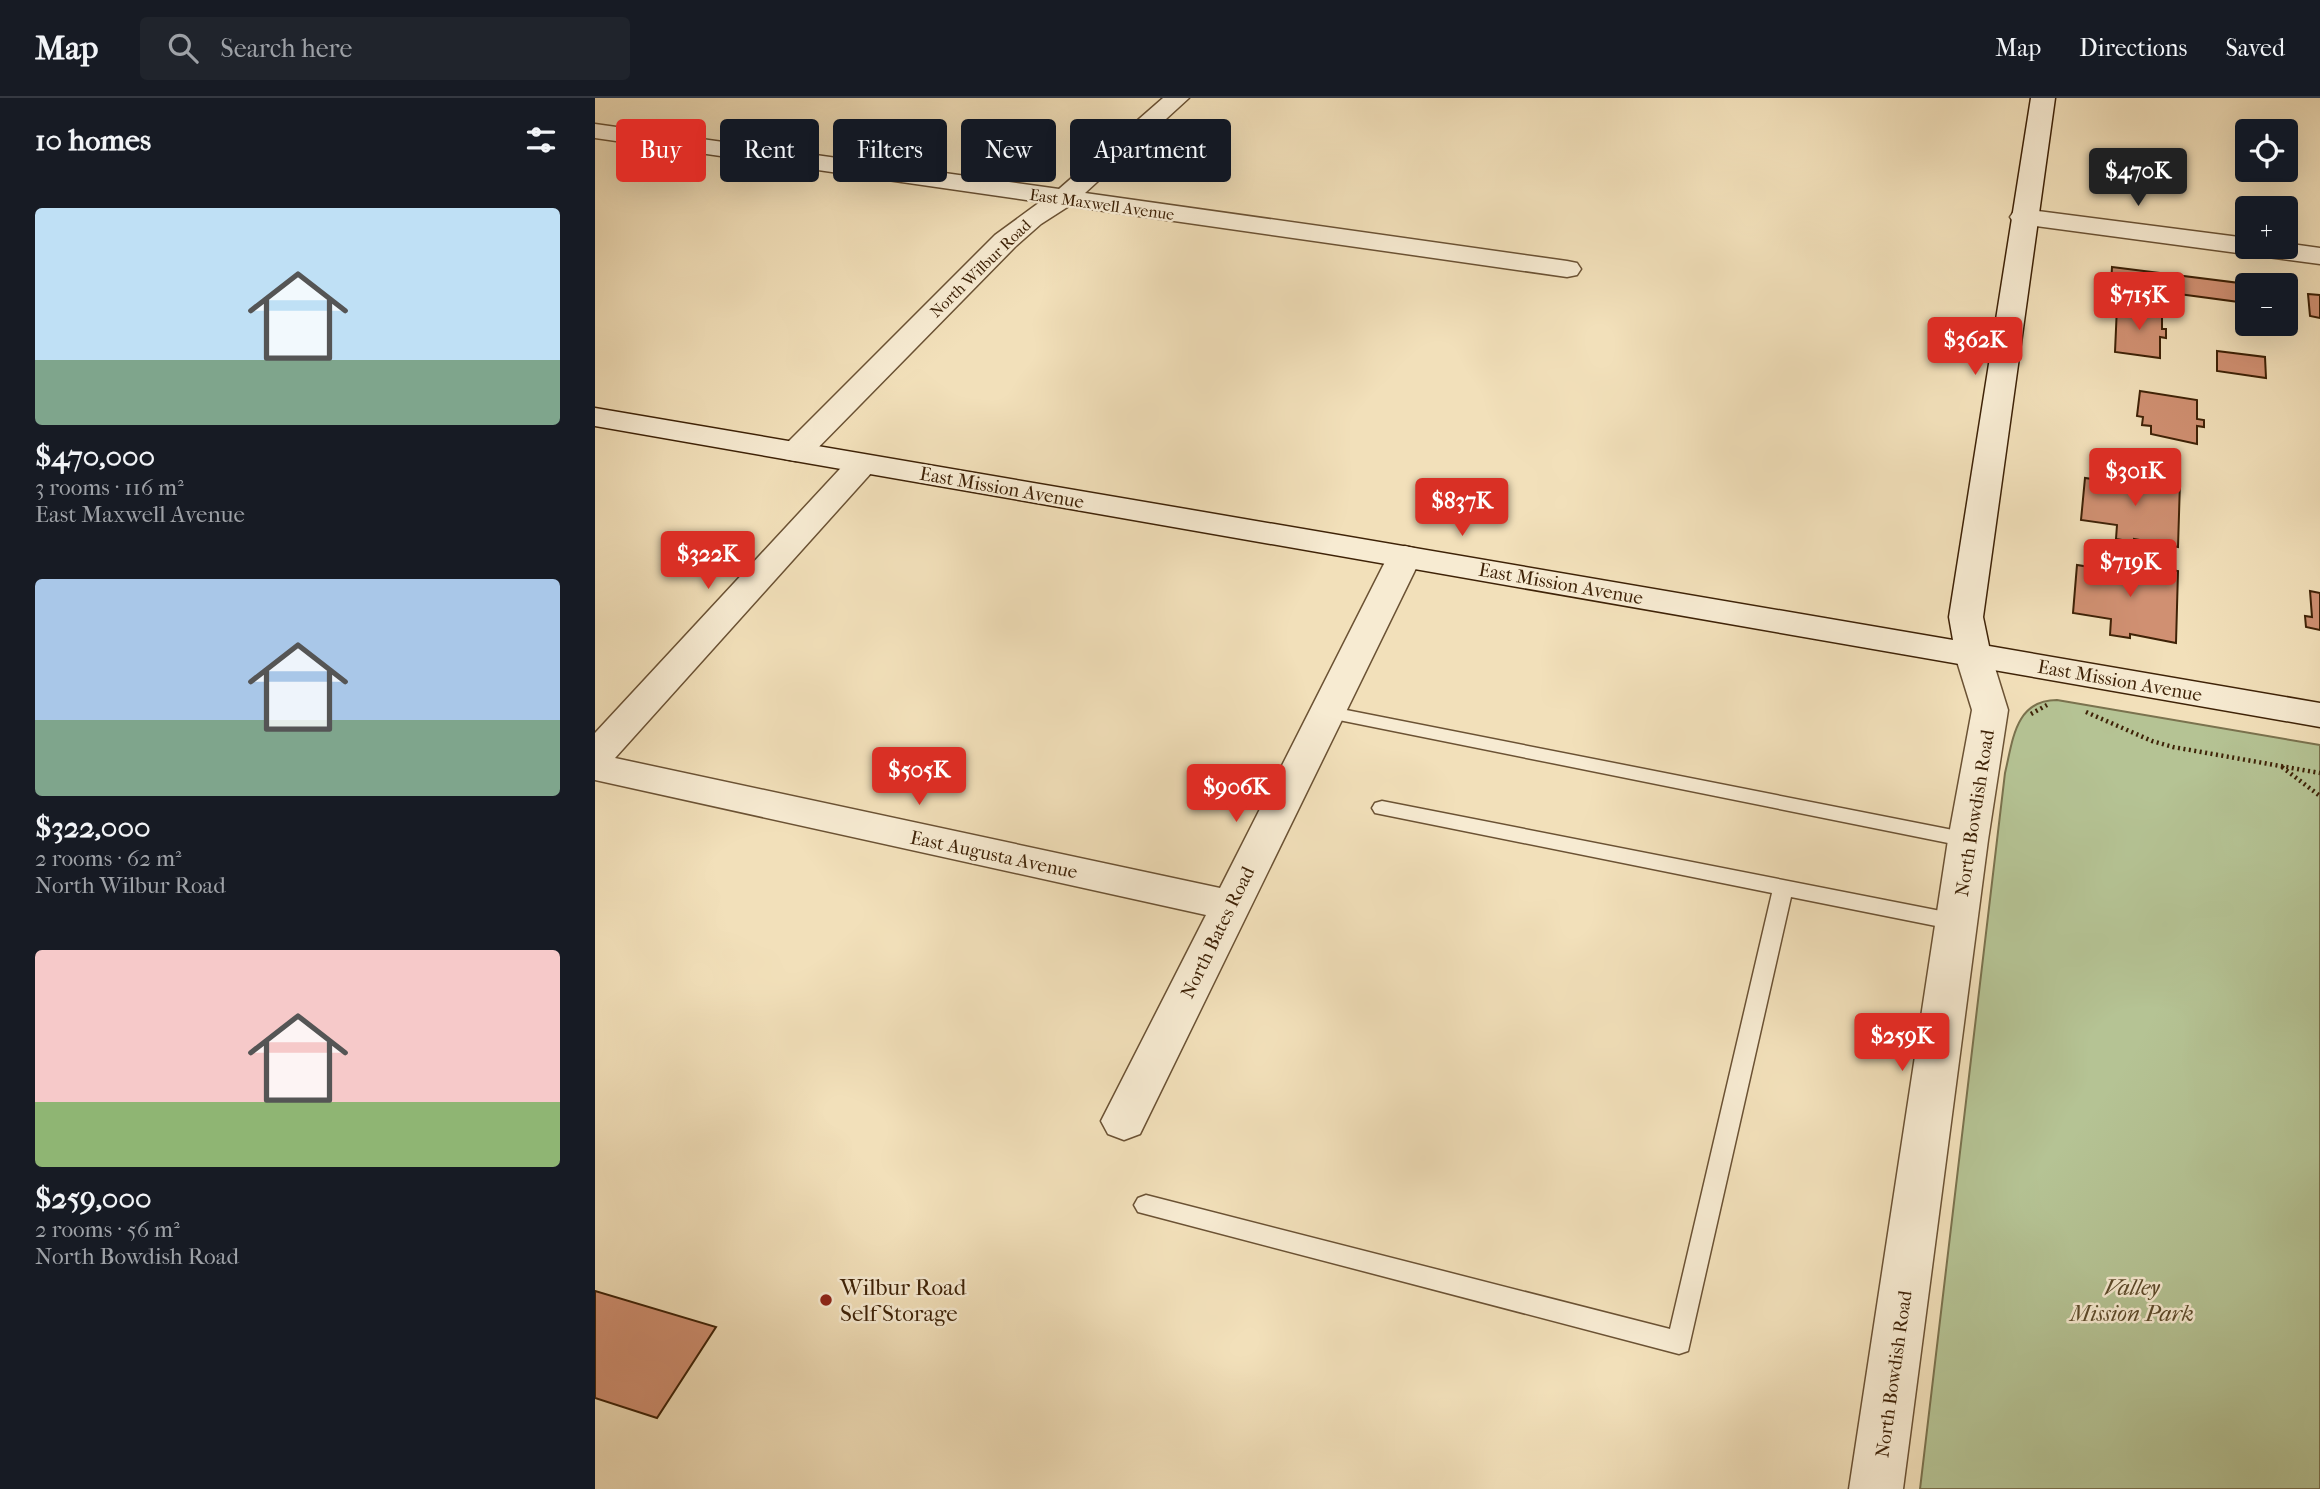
<!DOCTYPE html>
<html lang="en">
<head>
<meta charset="utf-8">
<style>
	:root { --surface:#171b24; --page:#20242c; --text:#f1f3f6; --muted:#9ea1a6; --line:#363941; --accent:#d93025 }
	body { margin:0; font-family:"IM FELL French Canon",serif; background:var(--page); color:var(--text); height:100vh; display:flex; flex-direction:column; font-size:26px; white-space:nowrap }
	* { box-sizing:border-box; margin:0 }
	p { font-size:23px; color:var(--muted) }
	.icon { flex:none; width:38px; height:38px; fill:none; stroke:currentColor; stroke-width:2; stroke-linecap:round; stroke-linejoin:round }
	.map { position:relative; flex:1; overflow:hidden }
	.panel { display:flex; flex-direction:column; background:var(--surface); width:595px }
	.panel>* { flex:none }
	.hud { position:absolute; left:21px; top:21px; width:665px; height:63px; display:flex; gap:14px }
	.tools { position:absolute; left:1640px; top:21px; display:grid; gap:14px }
	.tools a { display:grid; place-items:center; width:63px; height:63px; border-radius:7px; background:var(--surface); box-shadow:0 7px 28px #0002; font-size:35px }
	.price { position:absolute; translate:-50% -60px; padding:0 16px; border-radius:7px; background:var(--accent); color:#fff; font-size:23px; line-height:46px; filter:drop-shadow(0 2px 4px #0008) }
	.price::after { content:''; position:absolute; left:50%; top:42px; width:21px; height:16px; margin-left:-10px; background:inherit; clip-path:polygon(0 0,100% 0,50% 100%) }
	.price.on { background:#222; color:#fff }
	ul { padding:0; list-style:none }
	li { display:grid; align-content:center; gap:14px; height:371px; padding:0 35px }
	li span { display:grid; place-items:center; height:217px; border-radius:7px; color:#555 }
	li>.icon { margin-inline-start:auto }
	span .icon { width:126px; height:126px; fill:#fffc; stroke-width:1 }
	li b { font-size:30px }
	h2 { display:flex; justify-content:space-between; align-items:center; height:84px; padding:0 35px; font-size:30px }
	.pill { padding:0 24px; border-radius:7px; background:var(--surface); box-shadow:0 7px 28px #0002; font-size:24px; line-height:63px }
	.pill.on { background:var(--accent); color:#fff }
	header { display:flex; align-items:center; gap:42px; box-sizing:border-box; height:98px; padding:0 35px; background:var(--surface); border-bottom:2px solid var(--line) }
	header strong { font-size:33px }
	nav { display:flex; gap:38px; margin-inline-start:auto; font-size:24px }
	.search { width:490px; height:63px; background:var(--page); display:flex; align-items:center; gap:18px; box-sizing:border-box; padding:0 24px; border-radius:7px; color:var(--muted); font-size:26px }
	main { display:flex; flex:1; min-height:0 }
	.map>svg:first-child { display:block }
	.green { fill:#b5c394; stroke:#7a724e; stroke-width:2 }
	.building { fill:#d09072; stroke:#3e2207; stroke-width:2 }
	.lines { fill:none; stroke-linecap:round; stroke-linejoin:round }
	.lane-casing { stroke:#6b5234; stroke-width:3 }
	.street-casing { stroke:#6b5234; stroke-width:3 }
	.secondary-casing { stroke:#3e2207; stroke-width:3 }
	.path { stroke:#3e2207; stroke-width:4.5; stroke-dasharray:2 3.5; stroke-linecap:butt }
	.lane { fill:#f7ebd2; fill-rule:evenodd }
	.street { fill:#f7ebd2; fill-rule:evenodd }
	.secondary { fill:#f7ebd2; fill-rule:evenodd }
	.poi-dot { fill:#8f2418; stroke:#f7ebd2; stroke-width:2.5 }
	.labels { text-anchor:middle; stroke-width:5; stroke-linejoin:round; paint-order:stroke }
	.far-street-label { font-size:16px; fill:#3e2207; stroke:#f7ebd2 }
	.street-label { font-size:19px; fill:#3e2207; stroke:#f7ebd2 }
	.near-poi-label { font-size:23px; fill:#3e2207; stroke:#f7ebd2; text-anchor:start }
	.near-park-label { font-size:23px; font-style:italic; fill:#5c4a2a; stroke:#f7ebd2 }
</style>
</head>
<body>
<header>
<strong>Map</strong>
<div class="search"><svg class="icon" aria-label="search" viewBox="0 0 24 24"><circle cx="10" cy="10" r="6"/><path d="M15 15l6 6"/></svg>Search here</div>
<nav><a>Map</a><a>Directions</a><a>Saved</a></nav>
</header>
<main>
<section class="panel">
<h2>10 homes<svg class="icon" aria-label="filters" viewBox="0 0 24 24"><path d="M4 7h16M4 17h16"/><circle cx="9" cy="7" r="2"/><circle cx="15" cy="17" r="2"/></svg></h2>
<ul>
<li><span style="background:linear-gradient(#bfe0f5 70%,#7fa58c 0)"><svg class="icon" aria-label="home" viewBox="0 0 24 24"><path d="M3 11l9-7 9 7M6 9v11h12V9"/></svg></span><div><b>$470,000</b><p>3 rooms · 116 m²</p><p>East Maxwell Avenue</p></div></li>
<li><span style="background:linear-gradient(#a9c7e8 65%,#7fa58c 0)"><svg class="icon" aria-label="home" viewBox="0 0 24 24"><path d="M3 11l9-7 9 7M6 9v11h12V9"/></svg></span><div><b>$322,000</b><p>2 rooms · 62 m²</p><p>North Wilbur Road</p></div></li>
<li><span style="background:linear-gradient(#f6c9c9 70%,#8fb573 0)"><svg class="icon" aria-label="home" viewBox="0 0 24 24"><path d="M3 11l9-7 9 7M6 9v11h12V9"/></svg></span><div><b>$259,000</b><p>2 rooms · 56 m²</p><p>North Bowdish Road</p></div></li>
</ul>
</section>
<div class="map">
<svg width="1725" height="1391" viewBox="0 0 1725 1391">
	<rect width="100%" height="100%" fill="#f2e0ba"/>
	<filter id="stains"><feTurbulence type="fractalNoise" baseFrequency=".00286" numOctaves="4"/><feColorMatrix values="0 0 0 0 .2 0 0 0 0 .09 0 0 0 0 .02 0 0 0 .5 -.17"/></filter>
	<radialGradient id="worn" r=".72"><stop offset=".6" stop-color="#630" stop-opacity="0"/><stop offset="1" stop-color="#630" stop-opacity=".3"/></radialGradient>
	<path class="green" d="M1462 602 1725 647V1391H1325L1410 675C1418 642 1420 602 1462 602Z"/>
	<g class="building">
		<path d="M1517 169 1644 185V204L1516 187Z"/>
		<path d="M1713 196 1725 197V220L1715 218Z"/>
		<path d="M1522 208 1567 213V231H1571V240L1565 239V260L1520 254Z"/>
		<path d="M1622 253 1670 259 1671 280 1622 273Z"/>
		<path d="M1545 293 1602 302V321L1609 322V329L1602 328V346L1556 336V328L1547 327 1548 319 1542 318Z"/>
		<path d="M1526 372 1542 375V378L1585 384 1583 449 1539 441V444L1521 441 1522 427 1486 422 1490 380 1525 385Z"/>
		<path d="M1521 459 1538 462V465L1583 473 1581 545 1535 536V540L1515 537 1516 521 1478 515 1482 467 1520 473Z"/>
		<path d="M1715 493 1725 495V532L1711 529 1710 518 1717 519Z"/>
		<path d="M0 1193 121 1229 62 1320 0 1300Z"/>
	</g>
	<g class="lines">
		<g class="lane-casing">
			<g id="lane">
				<path d="M731 608 1373 735 1380 737 1383 742 1380 747 1373 749 724 618 722 614 724 610Z"/>
				<path d="M787 703 1361 816 1368 819 1371 824 1368 829 1361 832 1196 799 1093 1253 1084 1256 543 1114 539 1107 543 1100 551 1097 1075 1231 1177 795 780 715 777 710 780 705Z"/>
			</g>
		</g>
		<g class="street-casing">
			<g id="street">
				<path d="M568 0H594L490 95 972 163 982 165 986 171 982 177 972 179 474 108 446 126 420 149 212 361 201 363 190 361 185 354 190 347 400 137 445 104 0 40V26L464 91Z"/>
				<path d="M1428 111 1652 140V149H1690V145L1725 150V166L1419 125 1415 119 1419 113Z"/>
				<path d="M267 357 278 359 283 366 278 373 20 660 625 790 793 458 798 451 810 448 822 451 827 458 545 1036 529 1042 513 1036 506 1023 611 817 0 682V635L256 359Z"/>
				<path d="M1378 546 1391 549 1396 557 1413 612 1393 742 1308 1391H1254L1353 742 1377 612 1360 557 1365 549Z"/>
			</g>
		</g>
		<g class="secondary-casing">
			<path id="secondary" d="M1436 0H1460L1388 519 1394 548 1725 605V629L0 328V310L1358 542 1354 519Z"/>
		</g>
		<g class="path">
			<path d="M1491 614 1557 643 1578 649 1725 675"/>
			<path d="M1436 616 1452 607"/>
			<path d="M1687 669 1725 698"/>
		</g>
		<use href="#lane" class="lane"/>
		<use href="#street" class="street"/>
		<use href="#secondary" class="secondary"/>
	</g>
	<circle class="poi-dot" cx="231" cy="1202" r="7"/>
	<g class="labels">
		<g class="far-street-label">
			<text transform="translate(507 106) rotate(8)" y="6">East Maxwell Avenue</text>
			<text transform="translate(385 170) rotate(-44)" y="6">North Wilbur Road</text>
		</g>
		<g class="street-label">
			<text transform="translate(407 389) rotate(10)" y="7">East Mission Avenue</text>
			<text transform="translate(966 485) rotate(10)" y="7">East Mission Avenue</text>
			<text transform="translate(1525 582) rotate(10)" y="7">East Mission Avenue</text>
			<text transform="translate(1379 715) rotate(-81)" y="7">North Bowdish Road</text>
			<text transform="translate(399 756) rotate(12)" y="7">East Augusta Avenue</text>
			<text transform="translate(622 834) rotate(-64)" y="7">North Bates Road</text>
			<text transform="translate(1298 1276) rotate(-82)" y="7">North Bowdish Road</text>
		</g>
		<g class="near-poi-label">
			<text x="245" y="1197">Wilbur Road<tspan x="245" dy="26">Self Storage</tspan></text>
		</g>
		<g class="near-park-label">
			<text x="1537" y="1197">Valley<tspan x="1537" dy="26">Mission Park</tspan></text>
		</g>
	</g>
	<rect width="100%" height="100%" filter="url(#stains)"/>
	<rect width="100%" height="100%" fill="url(#worn)"/>
</svg>
<div class="tools">
<a><svg class="icon" aria-label="locate" viewBox="0 0 24 24"><circle cx="12" cy="12" r="6"/><path d="M12 2v4M12 18v4M2 12h4M18 12h4"/></svg></a>
<a>+</a>
<a>−</a>
</div>
<b class="price on" style="left:1543px;top:110px">$470K</b>
<b class="price" style="left:1544px;top:234px">$715K</b>
<b class="price" style="left:1380px;top:279px">$362K</b>
<b class="price" style="left:1540px;top:410px">$301K</b>
<b class="price" style="left:867px;top:440px">$837K</b>
<b class="price" style="left:113px;top:493px">$322K</b>
<b class="price" style="left:1535px;top:501px">$719K</b>
<b class="price" style="left:324px;top:709px">$505K</b>
<b class="price" style="left:641px;top:726px">$906K</b>
<b class="price" style="left:1307px;top:975px">$259K</b>
<div class="hud">
<a class="pill on">Buy</a>
<a class="pill">Rent</a>
<a class="pill">Filters</a>
<a class="pill">New</a>
<a class="pill">Apartment</a>
</div>
</div>
</main>
</body>
</html>
